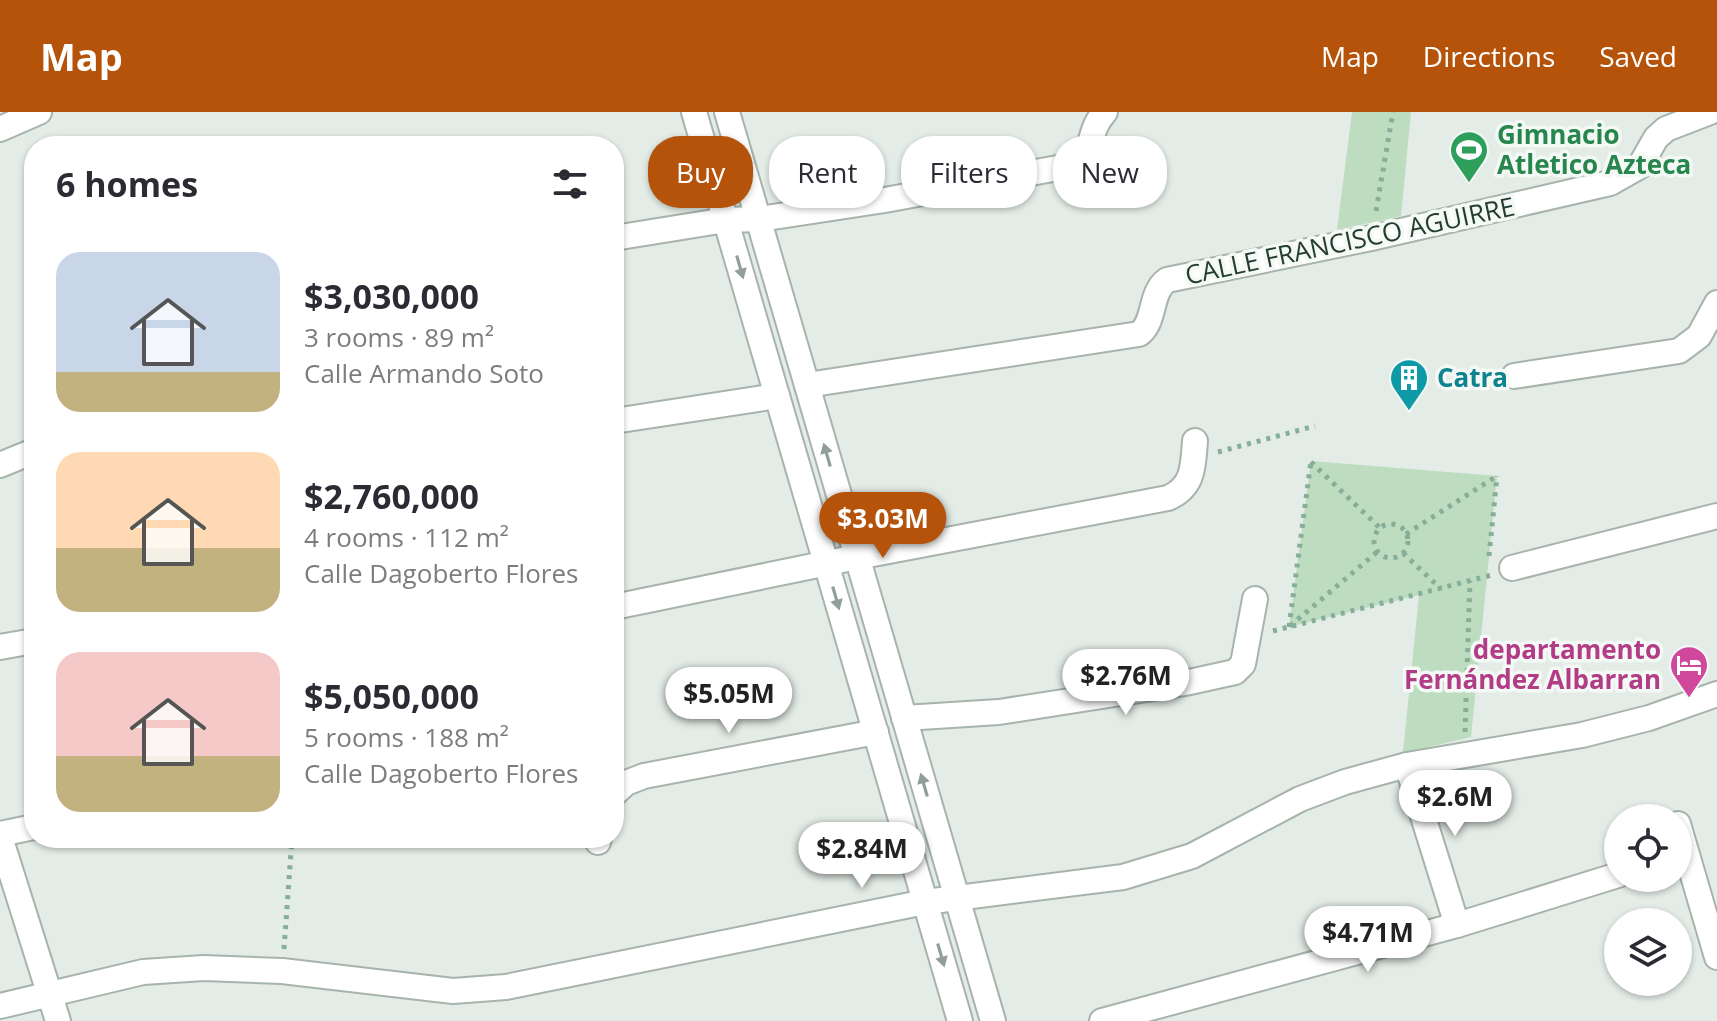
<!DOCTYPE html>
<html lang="en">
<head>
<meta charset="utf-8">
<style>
	:root { --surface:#fff; --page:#f2f2f3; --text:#2b2b33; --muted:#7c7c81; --accent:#b45309 }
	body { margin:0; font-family:"Open Sans",sans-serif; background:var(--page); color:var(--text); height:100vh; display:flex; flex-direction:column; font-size:30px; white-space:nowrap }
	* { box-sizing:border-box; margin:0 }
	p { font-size:26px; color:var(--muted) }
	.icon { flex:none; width:44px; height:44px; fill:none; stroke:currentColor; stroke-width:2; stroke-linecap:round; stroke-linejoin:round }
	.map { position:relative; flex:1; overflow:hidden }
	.side { position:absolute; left:24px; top:24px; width:600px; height:712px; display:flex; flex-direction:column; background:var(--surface); border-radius:32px; box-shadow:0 2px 6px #0004 }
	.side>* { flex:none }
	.hud { position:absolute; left:648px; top:24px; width:760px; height:72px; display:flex; gap:16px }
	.tools { position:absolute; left:1604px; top:692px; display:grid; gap:16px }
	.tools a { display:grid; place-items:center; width:88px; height:88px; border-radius:50%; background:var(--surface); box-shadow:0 2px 6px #0004; font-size:40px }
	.price { position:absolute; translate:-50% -68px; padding:0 18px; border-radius:28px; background:#fff; color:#222; font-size:26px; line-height:52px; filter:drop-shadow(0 2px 4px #0008) }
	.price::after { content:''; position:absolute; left:50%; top:48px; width:24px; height:18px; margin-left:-12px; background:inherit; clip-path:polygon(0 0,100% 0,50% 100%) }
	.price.active { background:var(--accent); color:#fff }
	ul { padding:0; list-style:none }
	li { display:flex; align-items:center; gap:24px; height:200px; padding:0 32px }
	li span { display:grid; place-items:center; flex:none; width:224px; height:160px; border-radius:24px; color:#555 }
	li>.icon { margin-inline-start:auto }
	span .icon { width:96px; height:96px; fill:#fffc; stroke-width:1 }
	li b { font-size:34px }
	h2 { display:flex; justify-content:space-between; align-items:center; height:96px; padding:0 32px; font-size:34px }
	.tag { padding:0 28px; border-radius:32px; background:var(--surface); box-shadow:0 2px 6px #0004; font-size:28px; line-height:72px }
	.tag.active { background:var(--accent); color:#fff }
	header { display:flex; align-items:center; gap:48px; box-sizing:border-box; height:112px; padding:0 40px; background:var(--accent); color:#fff }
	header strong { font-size:38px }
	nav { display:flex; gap:44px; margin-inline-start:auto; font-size:28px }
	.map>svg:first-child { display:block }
	.green { fill:#bedcc0 }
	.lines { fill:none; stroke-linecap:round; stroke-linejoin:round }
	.minor-casing { stroke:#a6b4ac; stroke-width:28 }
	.path { stroke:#86ae99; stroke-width:5; stroke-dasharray:4 6; stroke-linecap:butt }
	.minor { stroke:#fff; stroke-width:24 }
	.oneway { fill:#929e98 }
	.labels { text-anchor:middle; stroke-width:7; stroke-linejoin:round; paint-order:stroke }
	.leisure-label { font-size:26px; font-weight:bold; fill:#27864d; stroke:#f4f9f5; text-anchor:start }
	.street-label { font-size:26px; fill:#243d31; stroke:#f4f9f5 }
	.culture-label { font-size:26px; font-weight:bold; fill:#0d838f; stroke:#f4f9f5; text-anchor:start }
	.hotel-label { font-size:26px; font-weight:bold; fill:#b23c85; stroke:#f4f9f5; text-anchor:end }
</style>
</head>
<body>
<header>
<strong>Map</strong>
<nav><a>Map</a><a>Directions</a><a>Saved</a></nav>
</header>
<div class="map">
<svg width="1717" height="909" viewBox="0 0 1717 909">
	<rect width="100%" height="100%" fill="#e3ece6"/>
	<g class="green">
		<path d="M1352 0H1411L1401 104 1337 118Z"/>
		<path d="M1311 349 1497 364 1471 625 1403 641 1419 483 1289 515Z"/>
	</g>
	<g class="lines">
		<g class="minor-casing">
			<g id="minor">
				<path d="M694 0 960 909"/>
				<path d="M727 0 993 909"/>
				<path d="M0 17 39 0"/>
				<path d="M614 126 726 108 759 107 885 88 1074 53C1096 41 1086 20 1105 0"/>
				<path d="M1514 264 1679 239 1699 224 1717 191"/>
				<path d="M807 273 1139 222C1156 210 1149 181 1167 168L1371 126 1610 71 1640 54 1656 26 1666 17 1710 0"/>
				<path d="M614 309 777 284"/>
				<path d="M0 353 34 339"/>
				<path d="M1512 456 1717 404"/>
				<path d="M614 495 857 445 1168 386C1194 375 1193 354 1195 329"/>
				<path d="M0 535 34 529"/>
				<path d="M904 606 999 600 1185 571 1235 560 1243 552 1255 487"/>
				<path d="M1407 653 1457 813"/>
				<path d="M614 682 626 671 644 664 876 620"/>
				<path d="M1678 712 1717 845"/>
				<path d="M0 722 34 715"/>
				<path d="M0 725 58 909"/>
				<path d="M598 730 599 726"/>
				<path d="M0 894 143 860 204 856 282 859 453 879 506 875 925 790 1123 765 1192 744 1300 687 1345 670 1407 653 1582 623 1649 606 1717 582"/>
				<path d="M1102 909 1457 813 1618 763"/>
			</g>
		</g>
		<g class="path">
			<path d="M1376 99 1393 0"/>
			<path d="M1218 340 1315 314"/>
			<path d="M1311 350 1380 416"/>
			<circle cx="1391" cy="429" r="17"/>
			<path d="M1406 422 1497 364"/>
			<path d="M1403 441 1441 477"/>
			<path d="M1489 444 1497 364"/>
			<path d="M1290 514 1377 440"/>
			<path d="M1289 515 1311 349"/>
			<path d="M1273 519 1492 463"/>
			<path d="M1465 620 1470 469"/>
			<path d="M284 837 292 726"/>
		</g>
		<use href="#minor" class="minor"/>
	</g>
	<defs><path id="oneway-solid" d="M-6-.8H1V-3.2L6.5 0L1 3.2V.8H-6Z" transform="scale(2)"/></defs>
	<g class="oneway">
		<use href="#oneway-solid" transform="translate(740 155) rotate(74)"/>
		<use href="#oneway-solid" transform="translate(827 343) rotate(-106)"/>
		<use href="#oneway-solid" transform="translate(836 486) rotate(74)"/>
		<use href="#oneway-solid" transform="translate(924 673) rotate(-106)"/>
		<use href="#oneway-solid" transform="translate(941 843) rotate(74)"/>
	</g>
	<defs>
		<g id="stadium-pin" transform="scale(2)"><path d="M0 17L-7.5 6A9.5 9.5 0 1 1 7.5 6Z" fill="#2e9e5b" stroke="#f4f9f5"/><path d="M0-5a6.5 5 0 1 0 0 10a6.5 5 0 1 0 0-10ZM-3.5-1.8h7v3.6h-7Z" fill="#fff"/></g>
		<g id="building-pin" transform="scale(2)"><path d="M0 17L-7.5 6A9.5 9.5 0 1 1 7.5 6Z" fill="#0f9aa8" stroke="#f4f9f5"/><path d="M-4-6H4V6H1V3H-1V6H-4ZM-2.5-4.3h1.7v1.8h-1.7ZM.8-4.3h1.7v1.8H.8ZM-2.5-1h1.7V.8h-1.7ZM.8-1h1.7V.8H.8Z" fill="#fff"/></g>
		<g id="hotel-pin" transform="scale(2)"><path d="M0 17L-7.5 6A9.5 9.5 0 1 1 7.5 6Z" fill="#d1479c" stroke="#f4f9f5"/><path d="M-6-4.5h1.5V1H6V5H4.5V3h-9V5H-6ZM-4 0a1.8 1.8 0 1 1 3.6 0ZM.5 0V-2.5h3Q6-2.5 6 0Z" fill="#fff"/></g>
	</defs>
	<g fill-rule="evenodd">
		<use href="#stadium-pin" x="1469" y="38"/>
		<use href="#building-pin" x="1409" y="266"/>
		<use href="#hotel-pin" x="1689" y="553"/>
	</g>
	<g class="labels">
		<g class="leisure-label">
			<text x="1497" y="32">Gimnacio<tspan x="1497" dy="30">Atletico Azteca</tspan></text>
		</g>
		<g class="street-label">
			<text transform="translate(1350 129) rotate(-12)" y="9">CALLE FRANCISCO AGUIRRE</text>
		</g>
		<g class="culture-label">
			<text x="1437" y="275">Catra</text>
		</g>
		<g class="hotel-label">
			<text x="1661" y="547">departamento<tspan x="1661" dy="30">Fernández Albarran</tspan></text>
		</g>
	</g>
</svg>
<div class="tools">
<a><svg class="icon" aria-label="locate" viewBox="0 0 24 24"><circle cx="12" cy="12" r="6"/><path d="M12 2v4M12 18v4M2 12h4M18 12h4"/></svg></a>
<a><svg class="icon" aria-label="layers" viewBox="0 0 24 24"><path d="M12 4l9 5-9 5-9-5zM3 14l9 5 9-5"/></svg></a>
</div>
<b class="price active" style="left:883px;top:448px">$3.03M</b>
<b class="price" style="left:1126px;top:605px">$2.76M</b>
<b class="price" style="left:729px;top:623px">$5.05M</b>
<b class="price" style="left:1455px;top:726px">$2.6M</b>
<b class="price" style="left:862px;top:778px">$2.84M</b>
<b class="price" style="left:1368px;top:862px">$4.71M</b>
<div class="hud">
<a class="tag active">Buy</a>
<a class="tag">Rent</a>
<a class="tag">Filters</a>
<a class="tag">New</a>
</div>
<section class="side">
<h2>6 homes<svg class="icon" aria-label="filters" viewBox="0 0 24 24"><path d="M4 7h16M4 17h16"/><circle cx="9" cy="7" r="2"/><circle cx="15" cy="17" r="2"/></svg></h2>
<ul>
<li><span style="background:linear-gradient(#c9d6e8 75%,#c2b280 0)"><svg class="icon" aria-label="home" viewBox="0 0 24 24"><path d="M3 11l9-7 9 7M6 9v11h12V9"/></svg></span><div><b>$3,030,000</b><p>3 rooms · 89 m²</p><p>Calle Armando Soto</p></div></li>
<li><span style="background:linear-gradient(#ffd9b3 60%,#c2b280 0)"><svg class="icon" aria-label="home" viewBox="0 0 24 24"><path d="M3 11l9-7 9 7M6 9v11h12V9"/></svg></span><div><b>$2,760,000</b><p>4 rooms · 112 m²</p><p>Calle Dagoberto Flores</p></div></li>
<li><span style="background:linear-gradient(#f6c9c9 65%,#c2b280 0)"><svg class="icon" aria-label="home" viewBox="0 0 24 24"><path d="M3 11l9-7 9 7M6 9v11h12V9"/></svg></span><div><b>$5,050,000</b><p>5 rooms · 188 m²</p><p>Calle Dagoberto Flores</p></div></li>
</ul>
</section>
</div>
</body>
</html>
